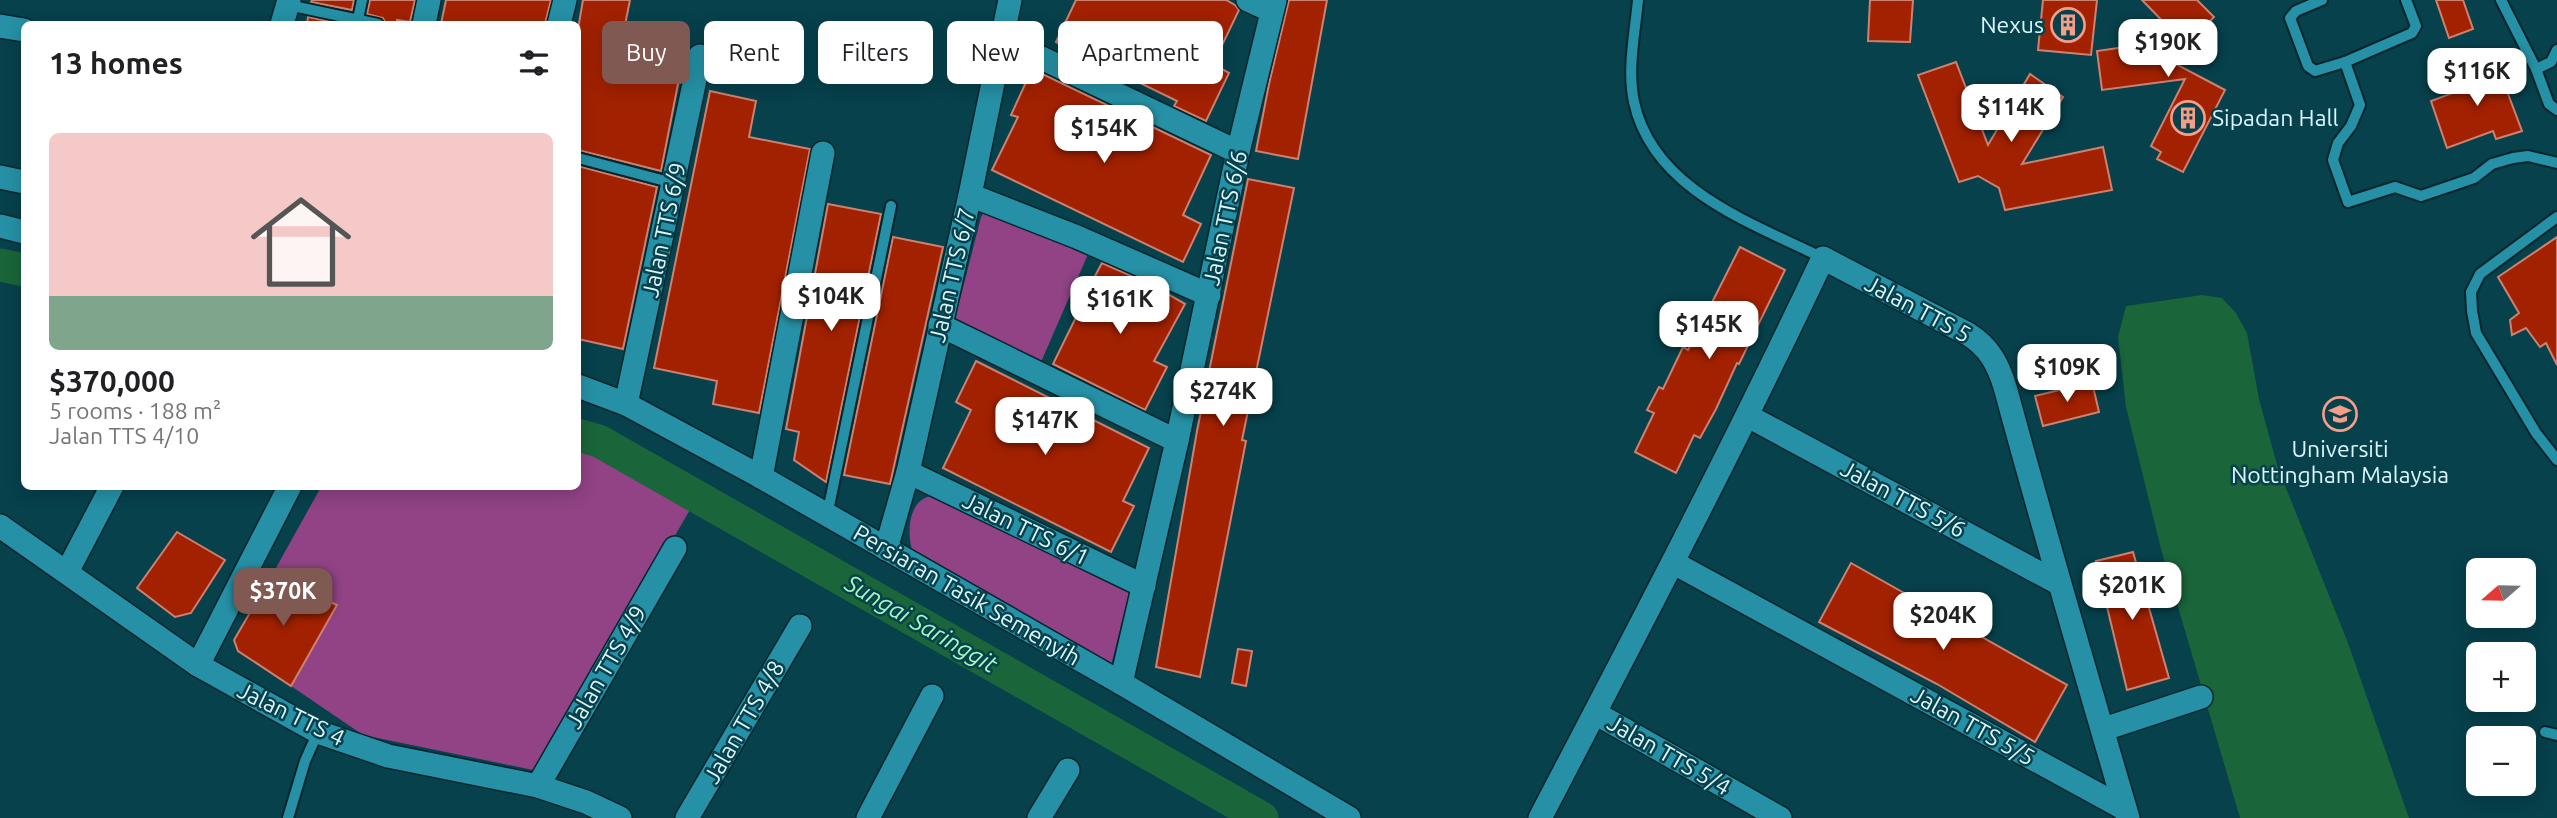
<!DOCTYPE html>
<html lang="en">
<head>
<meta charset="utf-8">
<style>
	:root { --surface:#fff; --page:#f6f6f6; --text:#202124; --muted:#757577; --accent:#7f5952 }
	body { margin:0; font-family:Ubuntu,sans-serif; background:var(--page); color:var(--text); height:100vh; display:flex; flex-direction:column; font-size:26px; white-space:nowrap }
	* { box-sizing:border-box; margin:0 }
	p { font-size:23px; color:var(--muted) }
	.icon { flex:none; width:38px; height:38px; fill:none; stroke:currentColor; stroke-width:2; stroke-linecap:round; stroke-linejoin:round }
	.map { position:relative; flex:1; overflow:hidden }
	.drawer { position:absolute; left:21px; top:21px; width:560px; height:469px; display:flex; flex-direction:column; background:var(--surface); border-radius:10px; box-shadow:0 4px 18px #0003 }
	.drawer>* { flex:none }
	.hud { position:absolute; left:602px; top:21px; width:665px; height:63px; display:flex; gap:14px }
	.needle { width:46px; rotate:250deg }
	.fabs { position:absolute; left:2466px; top:558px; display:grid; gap:14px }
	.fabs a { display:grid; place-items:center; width:70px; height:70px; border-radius:10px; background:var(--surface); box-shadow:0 4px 18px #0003; font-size:35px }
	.price { position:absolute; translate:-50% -60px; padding:0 16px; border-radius:14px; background:#fff; color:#222; font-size:23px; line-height:46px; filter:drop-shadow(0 2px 4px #0008) }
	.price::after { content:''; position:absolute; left:50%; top:42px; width:21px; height:16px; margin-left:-10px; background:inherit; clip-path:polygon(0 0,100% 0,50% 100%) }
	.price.active { background:var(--accent); color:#fff }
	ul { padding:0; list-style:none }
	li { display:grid; align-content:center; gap:14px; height:371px; padding:0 28px }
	li span { display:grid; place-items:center; height:217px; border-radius:10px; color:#555 }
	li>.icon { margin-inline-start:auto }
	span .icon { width:126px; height:126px; fill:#fffc; stroke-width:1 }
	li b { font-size:30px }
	h2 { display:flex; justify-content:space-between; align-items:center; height:84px; padding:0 28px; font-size:30px }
	.chip { padding:0 24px; border-radius:10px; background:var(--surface); box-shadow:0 4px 18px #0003; font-size:24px; line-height:63px }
	.chip.active { background:var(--accent); color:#fff }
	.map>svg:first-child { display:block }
	.green { fill:#914385 }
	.water { fill:#1a6539 }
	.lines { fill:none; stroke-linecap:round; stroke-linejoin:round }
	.river { stroke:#1a6539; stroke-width:33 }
	.building { fill:#a22101; stroke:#cd8271; stroke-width:2 }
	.service-casing { stroke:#05262c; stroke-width:14 }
	.minor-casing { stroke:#05262c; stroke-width:26 }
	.service { stroke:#2691a6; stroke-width:10 }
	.minor { stroke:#2691a6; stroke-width:23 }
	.labels { text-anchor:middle; stroke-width:5; stroke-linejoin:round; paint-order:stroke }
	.poi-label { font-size:23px; fill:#dbf6fc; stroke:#06414c; text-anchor:end }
	.street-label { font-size:23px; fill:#dbf6fc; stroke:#06414c }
	.water-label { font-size:24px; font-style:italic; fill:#a2fabd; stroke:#06414c }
</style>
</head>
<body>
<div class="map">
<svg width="2557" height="818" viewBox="0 0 2557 818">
	<rect width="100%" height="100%" fill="#06414c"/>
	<g class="green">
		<path d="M984 212 1089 252 1041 362 955 319 981 217Z"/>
		<path d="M578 445 691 508 538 771 363 735 291 686 336 605 272 575 321 487 578 486Z"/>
		<path d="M932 496 1130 589 1109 674 914 555C906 537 907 499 932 496Z"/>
	</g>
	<path class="water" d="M2202 295 2222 298 2236 313 2247 333 2259 399 2278 468 2348 643 2409 818H2240L2161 549 2126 407 2118 337 2126 306Z"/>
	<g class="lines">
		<g class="river">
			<path d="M0 265 24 270"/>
			<path d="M578 435 599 441 1262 818"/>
		</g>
	</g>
	<g class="building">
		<path d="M312 0H354L352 10 311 2Z"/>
		<path d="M370 0H415L410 22 397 20V24H386L383 18 367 14Z"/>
		<path d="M446 0H551L545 24H441Z"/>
		<path d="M583 0H630L624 30 686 43 661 171 578 150V29Z"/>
		<path d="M1076 0H1226L1235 5 1239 10 1213 64 1229 73 1206 121 1174 106 1177 101 1056 42Z"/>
		<path d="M1289 0H1327L1298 159 1256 151 1269 84Z"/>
		<path d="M1870 0H1913L1910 42 1868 41Z"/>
		<path d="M2043 0H2097L2091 55 2038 50Z"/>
		<path d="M2142 0H2197L2214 17 2170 61 2225 90 2183 172 2157 159 2161 152 2151 146 2185 79 2102 90 2097 51 2180 39Z"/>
		<path d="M2436 0H2463L2473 29 2449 38Z"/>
		<path d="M308 17 342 24H307Z"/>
		<path d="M2493 61 2501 66V75L2522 131 2496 139 2493 131 2447 148 2431 101 2458 91 2454 81 2483 70 2488 63Z"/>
		<path d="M1956 62 1988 145 2030 74 2063 97 2022 164 2103 147 2112 190 2005 210 1999 188 1978 176 1959 182 1918 75Z"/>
		<path d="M1032 69 1211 155 1183 215 1201 224 1183 262 992 170 1018 117 1011 115Z"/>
		<path d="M710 91 756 101 749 137 810 149 759 413 713 404 717 381 654 368Z"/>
		<path d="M578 166 657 187 623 349 578 339Z"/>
		<path d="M1248 179 1294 188 1242 440 1246 441 1200 677 1156 667 1197 431Z"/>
		<path d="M828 204 881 214 826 482 794 460 799 432 786 429Z"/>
		<path d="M893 237 943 247 890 484 844 475Z"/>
		<path d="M2557 237V365L2546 343 2540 347 2526 328 2512 335 2510 320 2519 313 2498 277Z"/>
		<path d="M1740 247 1785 270 1739 364 1737 363 1716 409 1700 438 1694 435 1676 473 1635 452 1654 413 1647 410 1659 387 1663 389 1683 347 1688 350Z"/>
		<path d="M1102 263 1150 284 1185 304 1154 361 1167 367 1145 410 1053 364 1084 301 1082 300Z"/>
		<path d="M976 361 1149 448 1123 501 1134 506 1111 552 943 468 971 410 956 402Z"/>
		<path d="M2092 382 2099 412 2043 426 2035 396Z"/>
		<path d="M177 532 225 560 191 613 175 617 137 588Z"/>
		<path d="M2133 552 2169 678 2127 690 2096 561Z"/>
		<path d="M1851 563 2067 685 2035 742 1937 684 1819 622Z"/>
		<path d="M272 575 337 605 291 686 238 651 234 640Z"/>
		<path d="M1238 649 1252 651 1246 686 1232 683Z"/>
	</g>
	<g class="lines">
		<g class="service-casing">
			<g id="service">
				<path d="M1638 0C1635 33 1627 69 1634 102 1653 190 1752 223 1823 258"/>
				<path d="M2322 0 2296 11 2290 18 2308 66 2315 71 2345 62 2412 33 2416 26 2406 0"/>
				<path d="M2501 0 2536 69"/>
				<path d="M288 5 378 24"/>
				<path d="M357 24 362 0"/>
				<path d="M2557 50 2551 62 2536 69 2549 104 2557 110"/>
				<path d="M2345 62 2360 105 2351 126 2338 143 2333 160 2348 202 2395 187 2421 196 2474 178 2492 164 2513 158 2528 156 2557 163"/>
				<path d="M578 158 673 183"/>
				<path d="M2557 217 2480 274 2471 292 2472 311 2476 333 2536 433 2557 460"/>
				<path d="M827 516 891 206"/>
				<path d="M2545 732 2557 735"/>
				<path d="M288 818 305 761 318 732"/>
			</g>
		</g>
		<g class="minor-casing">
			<g id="minor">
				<path d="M1248 0 1272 11"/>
				<path d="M282 24 289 0"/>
				<path d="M424 24 429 0"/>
				<path d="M559 24 565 0"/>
				<path d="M0 26 24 30"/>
				<path d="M1002 39 1238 152"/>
				<path d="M0 177 24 182"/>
				<path d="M970 195 1077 237 1209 295"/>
				<path d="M0 226 24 232"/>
				<path d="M940 325 1177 441"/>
				<path d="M578 386 626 404 761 477 1121 683 1349 818"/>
				<path d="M626 404 700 56"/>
				<path d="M1748 416 2058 583"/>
				<path d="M908 472 1144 586"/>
				<path d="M761 477 823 153"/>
				<path d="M0 526 198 665 318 732 388 756 538 786 586 802 620 818"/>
				<path d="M886 549 908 472 970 195 1010 0"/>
				<path d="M1674 563 2125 809"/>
				<path d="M67 572 112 486"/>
				<path d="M198 665 290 486"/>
				<path d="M1121 683 1177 441 1238 152 1275 0"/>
				<path d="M1595 713 1780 818"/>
				<path d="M2104 729 2201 697"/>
				<path d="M538 786 675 548"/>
				<path d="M687 818 800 626"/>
				<path d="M868 818 932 696"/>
				<path d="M1039 818 1068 770"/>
				<path d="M1540 818C1637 632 1734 447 1823 258L1968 334C1989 347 1998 364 2005 387 2044 531 2086 675 2128 818"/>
			</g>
		</g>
		<use href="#service" class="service"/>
		<use href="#minor" class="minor"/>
	</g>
	<defs>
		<g id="building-ring" transform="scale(1.75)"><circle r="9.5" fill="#06414c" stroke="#f49e8a" stroke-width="1.5"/><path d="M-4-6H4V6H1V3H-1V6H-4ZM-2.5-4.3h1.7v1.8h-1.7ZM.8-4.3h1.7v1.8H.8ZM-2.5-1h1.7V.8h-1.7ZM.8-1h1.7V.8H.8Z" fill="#f49e8a"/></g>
		<g id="university-ring" transform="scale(1.75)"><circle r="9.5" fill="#06414c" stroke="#f49e8a" stroke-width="1.5"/><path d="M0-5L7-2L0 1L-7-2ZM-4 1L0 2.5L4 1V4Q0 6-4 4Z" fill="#f49e8a"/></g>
	</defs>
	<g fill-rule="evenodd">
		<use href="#building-ring" x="2068" y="25"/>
		<use href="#building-ring" x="2188" y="118"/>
		<use href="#university-ring" x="2340" y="414"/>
	</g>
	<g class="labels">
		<g class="poi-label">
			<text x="2044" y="33">Nexus</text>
			<text x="2212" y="126" text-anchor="start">Sipadan Hall</text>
			<text x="2340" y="457" text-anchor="middle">Universiti<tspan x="2340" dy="26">Nottingham Malaysia</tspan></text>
		</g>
		<g class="street-label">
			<text transform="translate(1225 218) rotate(-78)" y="8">Jalan TTS 6/6</text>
			<text transform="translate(664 230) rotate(-78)" y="8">Jalan TTS 6/9</text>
			<text transform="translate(952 275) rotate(-77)" y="8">Jalan TTS 6/7</text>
			<text transform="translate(1918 309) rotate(28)" y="8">Jalan TTS 5</text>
			<text transform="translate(1903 499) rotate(28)" y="8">Jalan TTS 5/6</text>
			<text transform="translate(1026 529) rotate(26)" y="8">Jalan TTS 6/1</text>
			<text transform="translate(967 595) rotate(30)" y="8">Persiaran Tasik Semenyih</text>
			<text transform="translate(606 667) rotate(-60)" y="8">Jalan TTS 4/9</text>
			<text transform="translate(291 714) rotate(26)" y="8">Jalan TTS 4</text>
			<text transform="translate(744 722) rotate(-60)" y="8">Jalan TTS 4/8</text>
			<text transform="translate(1973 726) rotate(29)" y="8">Jalan TTS 5/5</text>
			<text transform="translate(1669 755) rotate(30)" y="8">Jalan TTS 5/4</text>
		</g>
		<g class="water-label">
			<text transform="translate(921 624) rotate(30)" y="8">Sungai Saringgit</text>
		</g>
	</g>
</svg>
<div class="fabs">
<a><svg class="needle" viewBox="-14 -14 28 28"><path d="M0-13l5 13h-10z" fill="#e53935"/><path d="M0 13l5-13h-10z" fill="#757577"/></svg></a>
<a>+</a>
<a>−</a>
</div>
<b class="price" style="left:2168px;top:79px">$190K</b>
<b class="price" style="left:2477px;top:108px">$116K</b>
<b class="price" style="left:2011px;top:144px">$114K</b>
<b class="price" style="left:1104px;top:165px">$154K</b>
<b class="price" style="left:831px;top:333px">$104K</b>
<b class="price" style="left:1120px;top:336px">$161K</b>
<b class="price" style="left:1709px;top:361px">$145K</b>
<b class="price" style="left:2067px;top:404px">$109K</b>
<b class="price" style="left:1223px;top:428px">$274K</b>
<b class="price" style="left:1045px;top:457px">$147K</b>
<b class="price" style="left:2132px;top:622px">$201K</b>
<b class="price active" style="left:283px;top:628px">$370K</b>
<b class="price" style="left:1943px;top:652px">$204K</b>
<div class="hud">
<a class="chip active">Buy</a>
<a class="chip">Rent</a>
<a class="chip">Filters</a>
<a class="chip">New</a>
<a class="chip">Apartment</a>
</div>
<section class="drawer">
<h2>13 homes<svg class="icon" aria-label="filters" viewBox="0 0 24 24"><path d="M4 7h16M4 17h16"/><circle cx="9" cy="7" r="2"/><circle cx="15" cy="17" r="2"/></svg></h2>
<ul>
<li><span style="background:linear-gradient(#f6c9c9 75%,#7fa58c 0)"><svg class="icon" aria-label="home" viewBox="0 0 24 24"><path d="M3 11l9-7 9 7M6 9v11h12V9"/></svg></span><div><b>$370,000</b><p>5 rooms · 188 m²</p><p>Jalan TTS 4/10</p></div></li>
</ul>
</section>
</div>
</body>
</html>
